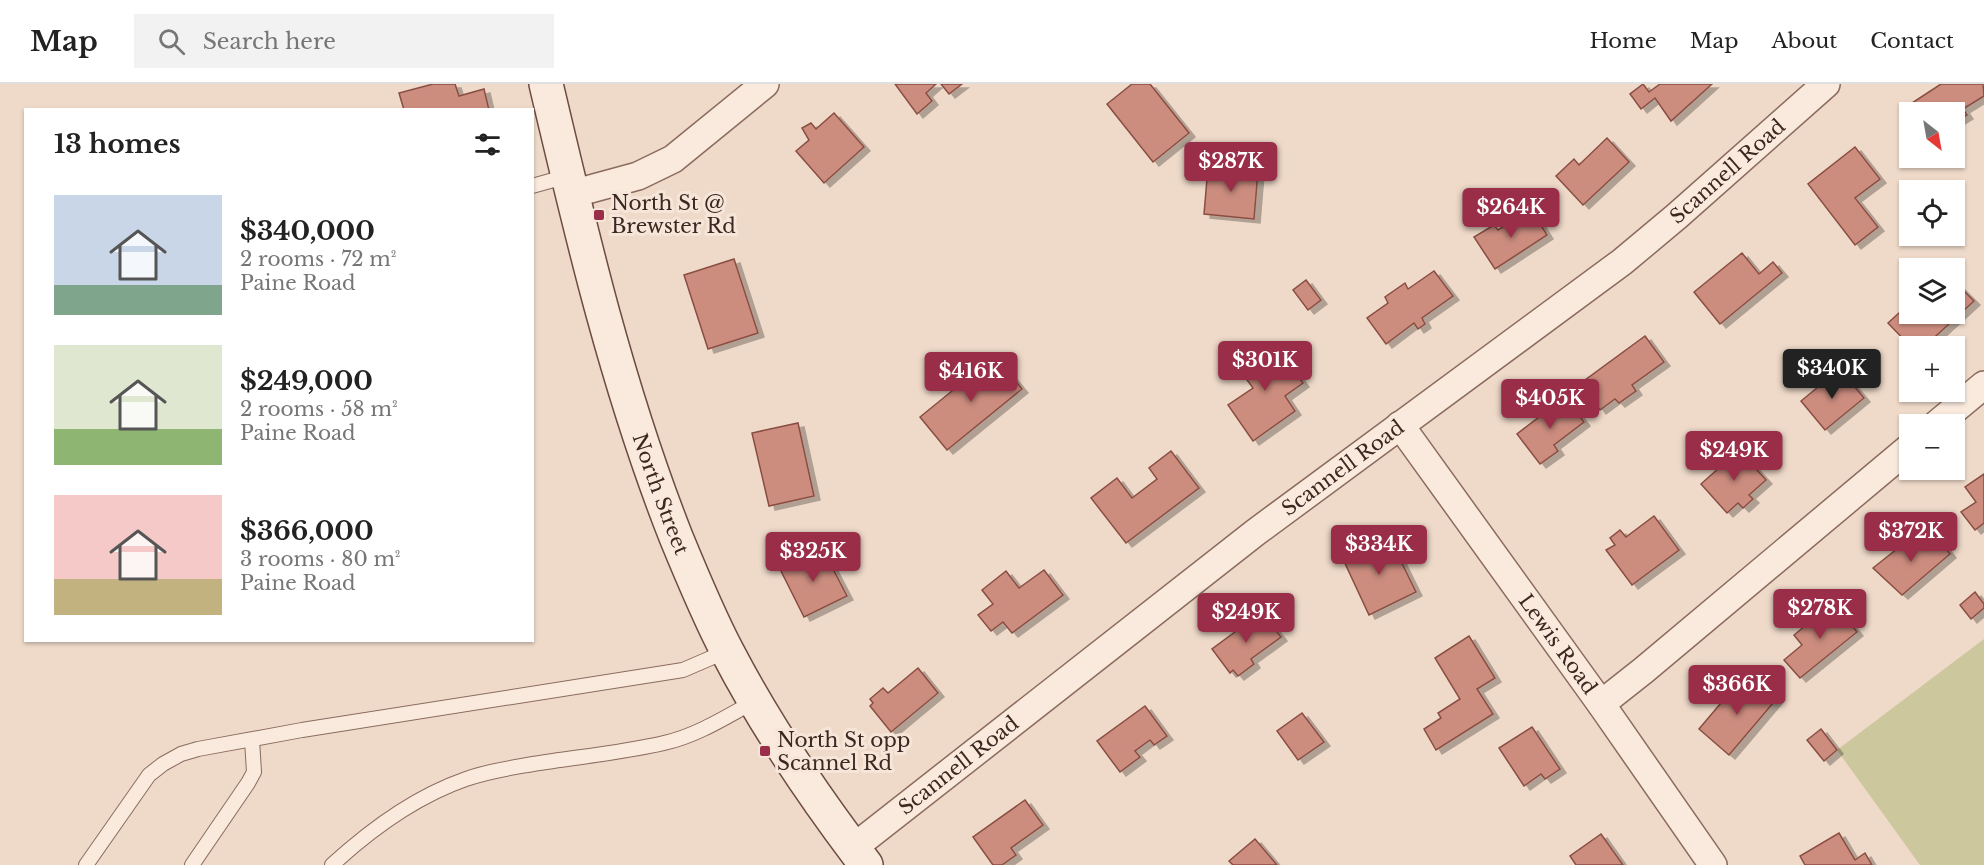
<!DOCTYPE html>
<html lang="en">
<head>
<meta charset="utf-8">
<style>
	:root { --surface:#fff; --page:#f2f2f2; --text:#222; --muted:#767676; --line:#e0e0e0; --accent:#9a2e49 }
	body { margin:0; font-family:"Libre Baskerville",serif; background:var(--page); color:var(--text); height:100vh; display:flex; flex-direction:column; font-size:22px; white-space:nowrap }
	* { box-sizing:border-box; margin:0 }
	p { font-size:20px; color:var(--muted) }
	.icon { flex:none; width:33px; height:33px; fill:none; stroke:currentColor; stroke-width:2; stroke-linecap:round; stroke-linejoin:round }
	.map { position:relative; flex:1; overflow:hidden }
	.details { position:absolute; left:24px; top:24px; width:510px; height:534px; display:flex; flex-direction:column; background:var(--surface); border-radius:0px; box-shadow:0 2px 4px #0004 }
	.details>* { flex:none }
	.needle { width:39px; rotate:149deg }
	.tools { position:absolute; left:1899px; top:18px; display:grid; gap:12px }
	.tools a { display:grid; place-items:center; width:66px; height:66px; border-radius:0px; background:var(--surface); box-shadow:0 2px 4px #0004; font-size:30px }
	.price { position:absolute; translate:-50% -51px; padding:0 14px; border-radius:6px; background:var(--accent); color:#fff; font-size:20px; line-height:39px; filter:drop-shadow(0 2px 3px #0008) }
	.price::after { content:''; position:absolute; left:50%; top:36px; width:18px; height:14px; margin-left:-9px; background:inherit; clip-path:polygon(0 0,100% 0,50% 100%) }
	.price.current { background:#222; color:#fff }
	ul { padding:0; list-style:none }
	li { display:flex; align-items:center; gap:18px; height:150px; padding:0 30px }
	li span { display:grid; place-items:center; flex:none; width:168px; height:120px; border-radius:0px; color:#555 }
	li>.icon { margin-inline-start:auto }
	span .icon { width:72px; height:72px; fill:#fffc; stroke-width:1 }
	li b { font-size:26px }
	h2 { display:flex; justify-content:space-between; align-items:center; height:72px; padding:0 30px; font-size:26px }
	header { display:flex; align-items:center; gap:36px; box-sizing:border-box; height:84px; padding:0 30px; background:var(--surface); border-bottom:2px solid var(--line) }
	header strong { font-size:28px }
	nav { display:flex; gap:33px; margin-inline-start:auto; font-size:21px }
	.search { width:420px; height:54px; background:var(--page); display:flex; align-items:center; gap:15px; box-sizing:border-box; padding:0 21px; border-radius:0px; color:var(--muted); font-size:22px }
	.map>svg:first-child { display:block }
	.green { fill:#cdc79d }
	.building { fill:#cc8d7f; stroke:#8a4e43; stroke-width:1.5; filter:url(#shadow) }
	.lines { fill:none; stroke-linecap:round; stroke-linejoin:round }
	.lane-casing { stroke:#8b6b5d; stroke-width:16 }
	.street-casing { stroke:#8b6b5d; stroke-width:30 }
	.secondary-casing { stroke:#6d4c40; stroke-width:36 }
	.lane { stroke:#f9eadd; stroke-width:14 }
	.street { stroke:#f9eadd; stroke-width:27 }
	.secondary { stroke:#f9eadd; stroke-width:33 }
	.poi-dot { fill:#9a2e49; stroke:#f6e6d9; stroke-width:2 }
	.labels { text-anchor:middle; stroke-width:6; stroke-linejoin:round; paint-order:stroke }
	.street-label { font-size:20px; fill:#3c2721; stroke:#f6e6d9 }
	.poi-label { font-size:20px; fill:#3c2721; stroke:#f6e6d9; text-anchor:start }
</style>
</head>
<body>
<header>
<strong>Map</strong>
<div class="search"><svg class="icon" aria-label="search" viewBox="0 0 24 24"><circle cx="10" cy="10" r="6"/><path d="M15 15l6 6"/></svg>Search here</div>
<nav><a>Home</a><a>Map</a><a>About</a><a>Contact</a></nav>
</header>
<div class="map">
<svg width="1984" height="781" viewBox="0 0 1984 781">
	<defs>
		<filter id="shadow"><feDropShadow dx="6" dy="4" stdDeviation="0" flood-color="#0004"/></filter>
	</defs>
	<rect width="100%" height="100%" fill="#efdac9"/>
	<path class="green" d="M1984 555V781H1920L1837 666Z"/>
	<g class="building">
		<path d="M433 0H455L459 12 484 5 489 26H404L399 9Z"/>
		<path d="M895 0H936L926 9 932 17 917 30Z"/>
		<path d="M941 0H962L949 10Z"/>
		<path d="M1132 0H1150L1189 49 1153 78 1107 20Z"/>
		<path d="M1643 0 1649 8 1660 0H1712L1671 37 1655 14 1641 25 1630 10Z"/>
		<path d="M1941 0H1983L1984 12 1963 25 1967 31 1954 39V28H1919L1912 19Z"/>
		<path d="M834 29 864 63 824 99 796 67 809 56 802 44 811 39 816 45Z"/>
		<path d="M1607 54 1629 78 1583 121 1556 92 1574 75 1579 81Z"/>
		<path d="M1855 63 1880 95 1855 114 1878 143 1855 161 1808 100Z"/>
		<path d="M1208 83 1258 87 1254 135 1204 130Z"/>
		<path d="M1531 125 1547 151 1495 185 1474 153 1494 141 1498 146Z"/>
		<path d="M1742 169 1759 190 1773 178 1782 189 1720 240 1694 208Z"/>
		<path d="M734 175 758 249 708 265 684 191Z"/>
		<path d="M1434 187 1453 212 1422 234 1425 240 1418 245 1414 239 1386 260 1367 234 1388 219 1385 213 1405 199 1408 205Z"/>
		<path d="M1306 196 1321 216 1308 226 1293 206Z"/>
		<path d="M1954 197 1974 217 1925 262H1910L1888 239 1910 219V230H1954Z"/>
		<path d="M1645 252 1664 278 1632 301 1636 307 1619 319 1615 315 1600 326 1581 299Z"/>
		<path d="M1266 260 1279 278 1285 274 1303 299 1285 312 1295 327 1253 357 1228 321 1253 304 1236 281Z"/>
		<path d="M995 272 1022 305 947 366 920 333Z"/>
		<path d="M1840 285 1864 314 1825 346 1801 317Z"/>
		<path d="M1565 313 1584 338 1554 361 1558 367 1540 380 1517 350Z"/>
		<path d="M798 339 814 412 769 422 752 349Z"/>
		<path d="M1739 366 1766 396 1749 411 1753 415 1743 424 1738 419 1727 429 1701 400Z"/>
		<path d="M1171 367 1199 404 1126 459 1091 414 1117 394 1132 414 1157 395 1149 384Z"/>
		<path d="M1984 390V439L1975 446 1961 428 1976 418 1965 403Z"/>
		<path d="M1654 432 1679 466 1632 501 1606 466 1615 461 1610 454 1620 446 1626 453Z"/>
		<path d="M1936 452 1950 470 1902 511 1873 484 1912 453 1921 463Z"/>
		<path d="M1389 453 1416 508 1369 531 1343 475Z"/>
		<path d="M822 464 847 512 804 533 780 485Z"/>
		<path d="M1044 486 1063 511 1012 549 1003 538 991 547 978 531 993 520 982 506 1006 487 1019 504Z"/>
		<path d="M1975 508 1984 520V524L1971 535 1960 521Z"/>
		<path d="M1833 519 1857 548 1800 594 1784 576 1802 561 1794 551Z"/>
		<path d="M1262 528 1281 553 1251 575 1254 580 1238 592 1233 586 1230 589 1212 565Z"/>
		<path d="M1469 552 1495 594 1477 605 1493 630 1436 666 1424 645 1441 634 1438 629 1460 615 1435 574Z"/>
		<path d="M918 584 938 609 891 648 870 622 873 619 870 615 883 604 888 609Z"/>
		<path d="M1765 599 1779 612 1729 671 1699 645 1737 600 1753 613Z"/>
		<path d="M1145 622 1167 652 1154 661 1150 656 1135 667 1140 673 1120 688 1097 657Z"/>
		<path d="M1302 629 1324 658 1298 676 1277 647Z"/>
		<path d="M1532 643 1560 685 1545 695 1541 690 1524 702 1499 664Z"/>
		<path d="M1821 645 1837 666 1824 677 1807 656Z"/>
		<path d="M1025 716 1043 741 1011 764 1016 771 1002 781H993L973 753Z"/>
		<path d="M1839 749 1855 776 1865 769 1872 781H1805L1800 772Z"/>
		<path d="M1601 750 1623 781H1576L1570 772Z"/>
		<path d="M1255 755 1277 781H1233L1229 777Z"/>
	</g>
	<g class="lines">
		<g class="lane-casing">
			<g id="lane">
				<path d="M532 102 568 92"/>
				<path d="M86 781 149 691 163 680 181 670 198 665 302 646 683 586 727 567"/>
				<path d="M192 781 248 699 254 688 252 656"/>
				<path d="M332 781C370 746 417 712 466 695 488 687 510 684 533 680 576 673 621 669 664 659 696 652 726 633 755 617"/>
			</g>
		</g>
		<g class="street-casing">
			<g id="street">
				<path d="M572 110 638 92 673 75 765 0"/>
				<path d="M1937 340 1984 301"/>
				<path id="s1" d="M1400 341 1601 620 1713 781"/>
				<path d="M1601 620 1644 586 1910 363"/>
				<path id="s2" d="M853 764 1256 448 1622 178 1677 132 1826 0"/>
			</g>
		</g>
		<g class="secondary-casing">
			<g id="secondary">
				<path id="s3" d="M546 0C582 153 618 306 676 453 692 492 708 531 728 569 767 644 815 714 866 781"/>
			</g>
		</g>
		<use href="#lane" class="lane"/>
		<use href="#street" class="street"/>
		<use href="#secondary" class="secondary"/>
	</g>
	<g class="poi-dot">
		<rect x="593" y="125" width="12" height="12" rx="3"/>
		<rect x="759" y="661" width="12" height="12" rx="3"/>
	</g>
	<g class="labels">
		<g class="street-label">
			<text dy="7" stroke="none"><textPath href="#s2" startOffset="1106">Scannell Road</textPath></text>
			<text dy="7" stroke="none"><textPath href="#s2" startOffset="620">Scannell Road</textPath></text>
			<text dy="7" stroke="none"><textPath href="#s3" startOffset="426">North Street</textPath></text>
			<text dy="7" stroke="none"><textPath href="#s1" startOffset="270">Lewis Road</textPath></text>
			<text dy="7" stroke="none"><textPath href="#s2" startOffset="134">Scannell Road</textPath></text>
		</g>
		<g class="poi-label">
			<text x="611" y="126">North St @<tspan x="611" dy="23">Brewster Rd</tspan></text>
			<text x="777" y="663">North St opp<tspan x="777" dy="23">Scannel Rd</tspan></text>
		</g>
	</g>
</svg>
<div class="tools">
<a><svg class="needle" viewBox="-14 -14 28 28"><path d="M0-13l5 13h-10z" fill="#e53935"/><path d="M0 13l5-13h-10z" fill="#767676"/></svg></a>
<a><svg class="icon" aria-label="locate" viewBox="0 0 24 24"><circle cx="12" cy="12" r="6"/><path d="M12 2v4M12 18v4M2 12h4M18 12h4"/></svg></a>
<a><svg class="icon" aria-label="layers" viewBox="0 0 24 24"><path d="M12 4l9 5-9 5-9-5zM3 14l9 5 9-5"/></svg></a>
<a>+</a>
<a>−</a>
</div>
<b class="price" style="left:1231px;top:109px">$287K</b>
<b class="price" style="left:1511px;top:155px">$264K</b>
<b class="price" style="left:1265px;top:308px">$301K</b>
<b class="price current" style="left:1832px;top:316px">$340K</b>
<b class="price" style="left:971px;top:319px">$416K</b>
<b class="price" style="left:1550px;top:346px">$405K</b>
<b class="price" style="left:1734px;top:398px">$249K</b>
<b class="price" style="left:1911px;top:479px">$372K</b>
<b class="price" style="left:1379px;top:492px">$334K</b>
<b class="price" style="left:813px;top:499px">$325K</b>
<b class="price" style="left:1820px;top:556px">$278K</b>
<b class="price" style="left:1246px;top:560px">$249K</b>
<b class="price" style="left:1737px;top:632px">$366K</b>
<section class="details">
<h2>13 homes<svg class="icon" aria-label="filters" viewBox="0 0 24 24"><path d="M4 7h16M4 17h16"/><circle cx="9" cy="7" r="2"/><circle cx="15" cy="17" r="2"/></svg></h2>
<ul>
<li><span style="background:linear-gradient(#c9d6e8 75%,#7fa58c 0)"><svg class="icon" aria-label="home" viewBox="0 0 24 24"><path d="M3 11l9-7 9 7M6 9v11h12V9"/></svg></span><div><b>$340,000</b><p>2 rooms · 72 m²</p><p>Paine Road</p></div></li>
<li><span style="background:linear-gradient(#dfe7d0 70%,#8fb573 0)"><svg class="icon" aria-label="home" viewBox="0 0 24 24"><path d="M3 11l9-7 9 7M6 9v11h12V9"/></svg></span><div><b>$249,000</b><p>2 rooms · 58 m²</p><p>Paine Road</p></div></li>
<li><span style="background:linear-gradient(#f6c9c9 70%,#c2b280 0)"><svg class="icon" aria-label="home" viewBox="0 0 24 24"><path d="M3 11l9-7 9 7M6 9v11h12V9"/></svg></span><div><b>$366,000</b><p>3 rooms · 80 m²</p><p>Paine Road</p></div></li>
</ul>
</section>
</div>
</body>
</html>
